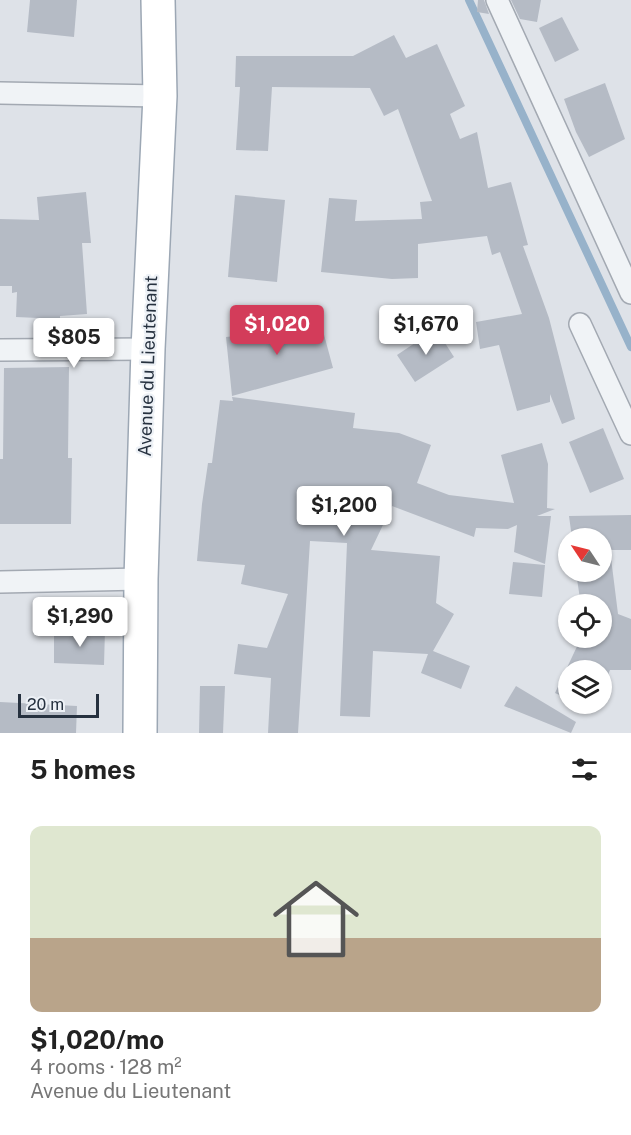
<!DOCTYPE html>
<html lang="en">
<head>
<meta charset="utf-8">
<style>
	:root { --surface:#fff; --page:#f2f2f2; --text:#222; --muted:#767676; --line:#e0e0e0; --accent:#d33c5a }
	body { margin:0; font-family:"Public Sans",sans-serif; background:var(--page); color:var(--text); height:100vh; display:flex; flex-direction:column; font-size:22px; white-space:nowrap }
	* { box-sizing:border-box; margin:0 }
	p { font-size:20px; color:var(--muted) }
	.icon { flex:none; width:33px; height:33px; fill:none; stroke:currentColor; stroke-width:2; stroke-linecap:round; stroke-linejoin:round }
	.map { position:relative; height:733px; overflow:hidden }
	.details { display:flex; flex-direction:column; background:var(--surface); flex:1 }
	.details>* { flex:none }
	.needle { width:39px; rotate:305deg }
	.buttons { position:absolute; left:558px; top:528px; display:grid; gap:12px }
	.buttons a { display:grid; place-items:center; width:54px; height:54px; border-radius:50%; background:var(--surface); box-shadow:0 2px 4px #0004; font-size:30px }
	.scale { position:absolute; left:18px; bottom:15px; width:81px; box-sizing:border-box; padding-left:6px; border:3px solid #26313f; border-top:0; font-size:16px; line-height:21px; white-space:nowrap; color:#26313f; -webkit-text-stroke:4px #edf1f6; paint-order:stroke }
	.price { position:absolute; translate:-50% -51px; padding:0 14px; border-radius:6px; background:#fff; color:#222; font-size:20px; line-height:39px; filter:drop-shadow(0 2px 3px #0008) }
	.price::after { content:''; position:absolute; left:50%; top:36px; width:18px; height:14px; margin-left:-9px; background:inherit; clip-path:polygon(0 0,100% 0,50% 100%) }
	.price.selected { background:var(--accent); color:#fff }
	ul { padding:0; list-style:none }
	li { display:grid; align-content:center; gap:12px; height:318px; padding:0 30px }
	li+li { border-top:2px solid var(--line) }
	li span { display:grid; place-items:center; height:186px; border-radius:12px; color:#555 }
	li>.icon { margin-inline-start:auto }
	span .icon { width:108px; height:108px; fill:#fffc; stroke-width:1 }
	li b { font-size:26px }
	h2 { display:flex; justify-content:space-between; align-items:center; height:72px; padding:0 30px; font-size:26px }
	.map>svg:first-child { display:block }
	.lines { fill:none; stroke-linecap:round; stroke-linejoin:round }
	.stream { stroke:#97b2ca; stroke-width:8 }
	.building { fill:#b5bbc5 }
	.street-casing { stroke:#a3a9b2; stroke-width:24 }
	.primary-casing { stroke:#9ca7b4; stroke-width:36 }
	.street { stroke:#f0f3f6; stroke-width:21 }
	.primary { stroke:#fff; stroke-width:33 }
	.labels { text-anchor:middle; stroke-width:4.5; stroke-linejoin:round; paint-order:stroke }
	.street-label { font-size:18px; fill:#26313f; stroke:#edf1f6 }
</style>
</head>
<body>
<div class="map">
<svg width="631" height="733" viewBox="0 0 631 733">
	<rect width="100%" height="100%" fill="#dee2e8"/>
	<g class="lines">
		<path class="stream" d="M469 0 631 347"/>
	</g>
	<g class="building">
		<path d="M30 0H77L74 37 27 32Z"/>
		<path d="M478 0H484L489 14 477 12Z"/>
		<path d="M511 0H541L537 22 520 19Z"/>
		<path d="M562 17 579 50 555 62 539 28Z"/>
		<path d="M394 35 406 58 437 44 465 106 450 114 460 139 477 132 488 188 511 182 528 245 523 246 549 318 575 419 562 424 550 394V402L517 411 499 345 480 349 476 322 522 314 500 252 492 255 487 236 418 244V278L392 279 321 272 329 198 357 200 355 221 422 219 420 202 432 201 398 109 384 116 370 88 272 87 268 151 236 150 240 87H235L236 56H353Z"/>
		<path d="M605 83 625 139 589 157 576 132 564 99Z"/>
		<path d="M86 192 91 243H82L87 314 60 316V319L16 317 17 292 12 293V286H0V219L39 220 37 197Z"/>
		<path d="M235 195 285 200 277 282 228 277Z"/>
		<path d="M319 316 333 368 232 396 226 337 283 331 282 327Z"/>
		<path d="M436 329 454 357 415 382 397 355Z"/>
		<path d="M69 367 68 458H72L71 524H0V459H3L4 368Z"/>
		<path d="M232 397 355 413 353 428 399 433 431 445 417 483 449 495 514 503 501 455 542 443 548 464 547 508 555 509 537 516H551L545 564 514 552 517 525 508 529 476 528 474 537 392 506 371 550 440 556 436 603 454 614 433 651 470 666 461 689 421 673 428 654 373 651 370 717 340 716 347 543 310 541 298 733H268L271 678 234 674 238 644 267 648 288 594 241 584 245 565 197 561 202 504 208 463H212L220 400 233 401Z"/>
		<path d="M603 428 624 479 590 493 569 442Z"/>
		<path d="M631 515V550H610L618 614 631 619V670H610L602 689V670H568V699L555 693 581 638H602V604H595L598 597 580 599 576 572H602V538H572L569 516Z"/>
		<path d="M513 562 545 565 542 597 509 594Z"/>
		<path d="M83 630H105L104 665 54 663V634H83Z"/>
		<path d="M200 686H225L223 733H199Z"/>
		<path d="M516 686 576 722 571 733 504 706Z"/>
		<path d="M0 702 77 706 76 733H0Z"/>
	</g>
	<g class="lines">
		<g class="street-casing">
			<g id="street">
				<path d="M497 0 631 293"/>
				<path d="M0 93 160 96"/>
				<path d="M580 324 631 434"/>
				<path d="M0 350 148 349"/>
				<path d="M0 582 141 579"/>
			</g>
		</g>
		<g class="primary-casing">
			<path id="primary" d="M140 733 141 579 148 349 160 96 158 0"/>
		</g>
		<use href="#street" class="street"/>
		<use href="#primary" class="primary"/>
	</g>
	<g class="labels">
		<g class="street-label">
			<text transform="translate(148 366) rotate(-88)" y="6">Avenue du Lieutenant</text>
		</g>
	</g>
</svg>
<div class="buttons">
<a><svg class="needle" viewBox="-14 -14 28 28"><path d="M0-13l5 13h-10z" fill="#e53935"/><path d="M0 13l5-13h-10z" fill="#767676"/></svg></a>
<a><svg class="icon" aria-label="locate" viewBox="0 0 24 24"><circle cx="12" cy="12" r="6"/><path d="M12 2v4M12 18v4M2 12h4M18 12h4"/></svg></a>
<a><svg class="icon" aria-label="layers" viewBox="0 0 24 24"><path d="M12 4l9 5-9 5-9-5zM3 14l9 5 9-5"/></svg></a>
</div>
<div class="scale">20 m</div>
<b class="price selected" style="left:277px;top:356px">$1,020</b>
<b class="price" style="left:426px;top:356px">$1,670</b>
<b class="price" style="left:74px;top:369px">$805</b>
<b class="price" style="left:344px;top:537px">$1,200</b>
<b class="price" style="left:80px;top:648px">$1,290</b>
</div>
<section class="details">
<h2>5 homes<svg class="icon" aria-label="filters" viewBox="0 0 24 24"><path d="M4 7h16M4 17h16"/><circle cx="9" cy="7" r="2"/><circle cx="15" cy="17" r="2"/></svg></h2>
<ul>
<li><span style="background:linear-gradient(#dfe7d0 60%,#b9a48a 0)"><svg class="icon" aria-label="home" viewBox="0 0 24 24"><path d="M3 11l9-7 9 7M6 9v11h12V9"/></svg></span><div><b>$1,020/mo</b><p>4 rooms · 128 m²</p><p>Avenue du Lieutenant</p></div></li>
</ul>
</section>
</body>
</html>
